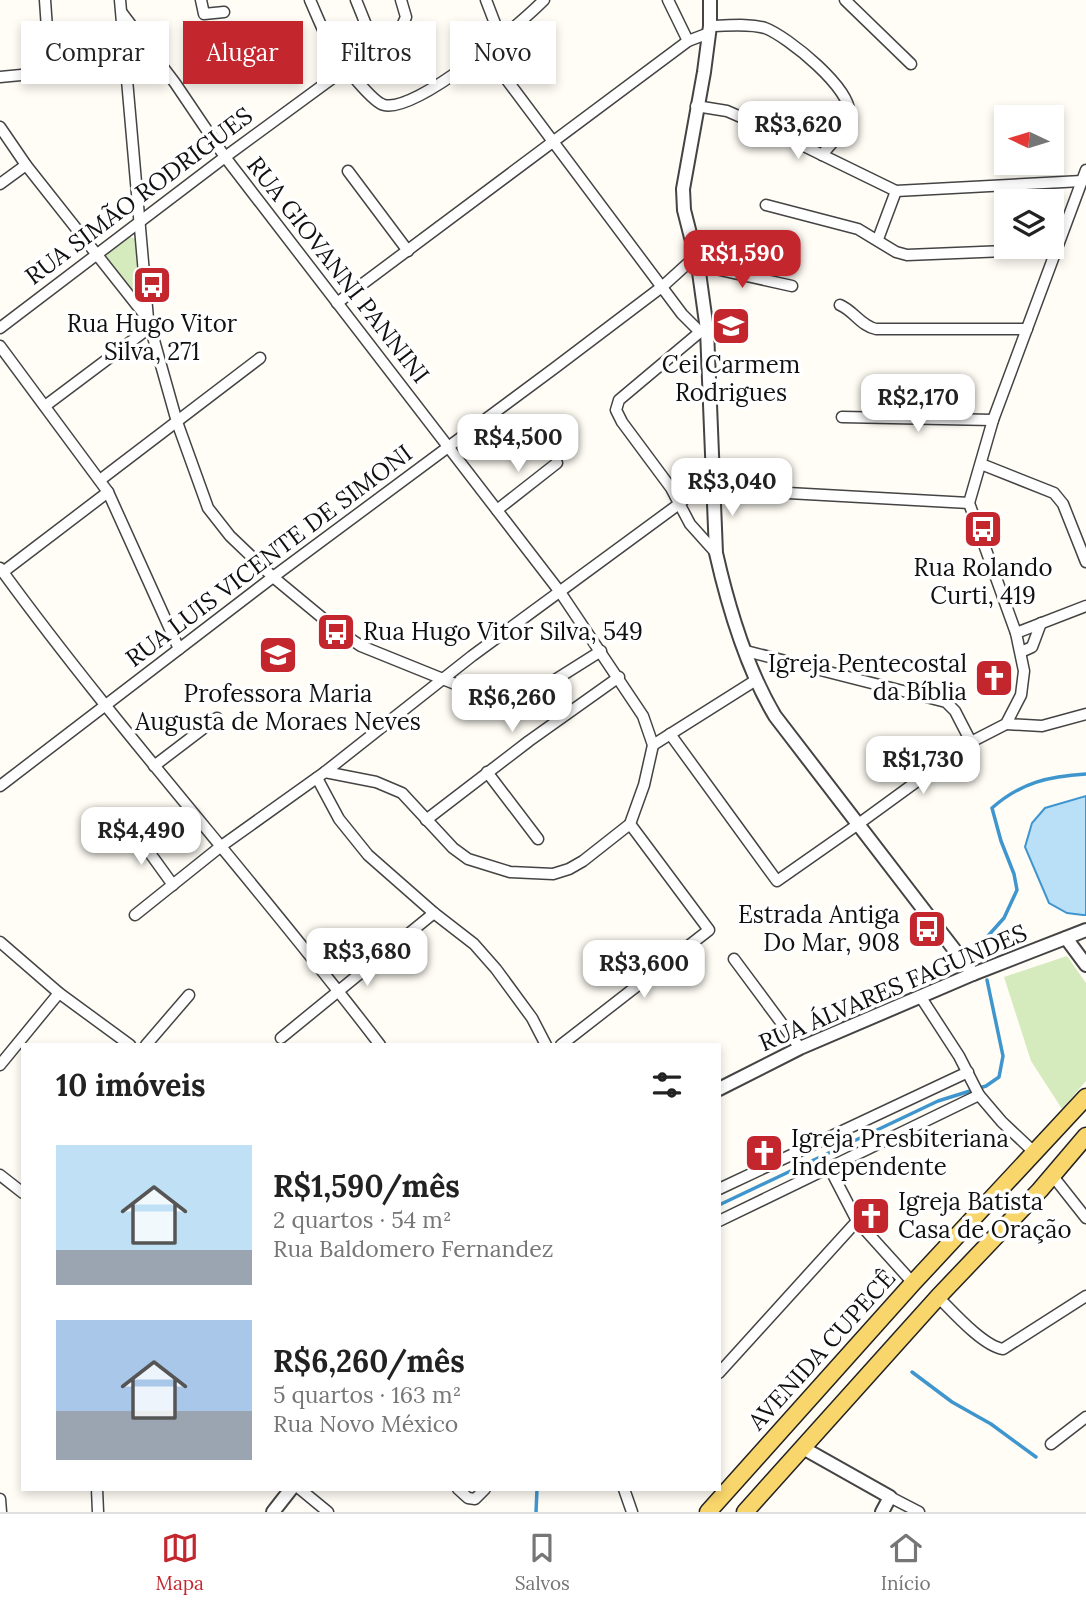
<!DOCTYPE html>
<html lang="pt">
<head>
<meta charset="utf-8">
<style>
	:root { --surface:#fff; --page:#f2f2f2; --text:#222; --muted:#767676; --line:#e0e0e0; --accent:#c4262e }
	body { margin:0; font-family:Lora,serif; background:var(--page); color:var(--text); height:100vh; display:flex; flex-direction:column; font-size:26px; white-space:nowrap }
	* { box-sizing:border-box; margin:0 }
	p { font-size:23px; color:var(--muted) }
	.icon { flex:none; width:38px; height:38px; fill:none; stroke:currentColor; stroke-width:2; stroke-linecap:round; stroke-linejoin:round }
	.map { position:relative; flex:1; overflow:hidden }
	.drawer { position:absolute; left:21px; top:1043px; width:700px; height:448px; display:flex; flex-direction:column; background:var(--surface); border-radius:0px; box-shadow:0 4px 10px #0003 }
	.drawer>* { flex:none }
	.banner { position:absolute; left:21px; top:21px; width:700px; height:63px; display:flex; gap:14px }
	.needle { width:46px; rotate:274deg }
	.controls { position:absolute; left:994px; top:105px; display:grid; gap:14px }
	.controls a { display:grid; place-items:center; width:70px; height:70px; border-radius:0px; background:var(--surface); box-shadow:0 4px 10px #0003; font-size:35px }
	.price { position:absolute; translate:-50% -60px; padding:0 16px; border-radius:14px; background:#fff; color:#222; font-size:23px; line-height:46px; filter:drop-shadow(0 2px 4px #0008) }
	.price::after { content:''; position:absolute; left:50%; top:42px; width:21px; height:16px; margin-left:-10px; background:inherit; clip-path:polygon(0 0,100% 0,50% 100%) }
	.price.active { background:var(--accent); color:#fff }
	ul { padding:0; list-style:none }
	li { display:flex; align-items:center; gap:21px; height:175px; padding:0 35px }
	li span { display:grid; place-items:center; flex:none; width:196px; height:140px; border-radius:0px; color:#555 }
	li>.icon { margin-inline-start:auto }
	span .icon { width:84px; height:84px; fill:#fffc; stroke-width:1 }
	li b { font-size:30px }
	h2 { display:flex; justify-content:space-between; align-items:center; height:84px; padding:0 35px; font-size:30px }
	.pill { padding:0 24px; border-radius:0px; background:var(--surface); box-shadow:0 4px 10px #0003; font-size:24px; line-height:63px }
	.pill.active { background:var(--accent); color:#fff }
	.tab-bar { display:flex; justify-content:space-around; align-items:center; height:98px; border-top:2px solid var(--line); background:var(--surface); font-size:19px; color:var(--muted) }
	.tab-bar a { display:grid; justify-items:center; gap:4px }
	.tab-bar .active { color:var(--accent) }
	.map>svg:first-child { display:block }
	.green { fill:#d5ebbd }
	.water { fill:#b9e0f7; stroke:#3f96cf; stroke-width:2 }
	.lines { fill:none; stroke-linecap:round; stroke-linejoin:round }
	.stream { stroke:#3f96cf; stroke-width:3.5 }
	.minor-casing { stroke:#444; stroke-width:13 }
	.tertiary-casing { stroke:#444; stroke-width:16 }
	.primary-casing { stroke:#222; stroke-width:19 }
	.minor { stroke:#fff; stroke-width:10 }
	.tertiary { stroke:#fff; stroke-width:12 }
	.primary { stroke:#f9d66b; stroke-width:16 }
	.labels { text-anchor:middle; stroke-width:7; stroke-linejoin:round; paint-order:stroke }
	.street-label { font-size:24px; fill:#111; stroke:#fff }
	.poi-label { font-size:24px; fill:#111; stroke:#fff }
</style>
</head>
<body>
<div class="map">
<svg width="1086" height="1512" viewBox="0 0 1086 1512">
	<rect width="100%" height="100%" fill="#fffdf5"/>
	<g class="green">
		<path d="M129 237 138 239 142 299 138 300 106 257 107 251Z"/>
		<path d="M1067 956 1086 983V1081L1062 1109 1031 1061 1004 977Z"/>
	</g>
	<path class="water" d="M1086 796V915H1083L1067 913 1049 903 1025 847 1032 823 1045 808Z"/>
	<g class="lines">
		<g class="stream">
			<path d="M981 952 987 937 1004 918 1017 890 1014 874 1001 841 992 808C1020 783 1049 776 1086 774"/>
			<path d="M719 1205 938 1101 986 1086 999 1077 1003 1056 987 980"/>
			<path d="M912 1372 952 1402 991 1424 1036 1457"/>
			<path d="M536 1512 537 1489"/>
		</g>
		<g class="minor-casing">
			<g id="minor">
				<path d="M45 0 50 72"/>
				<path d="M120 0 148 319 177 422 208 508 230 536 273 577 337 630 361 646 470 690 492 696H525L539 690 601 651"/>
				<path d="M201 0 204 14 224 12"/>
				<path d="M310 0C318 18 325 37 336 54 343 64 372 102 384 105 417 113 519 25 544 0"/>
				<path d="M356 0 375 47"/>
				<path d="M486 0 501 39"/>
				<path d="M668 0 688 41"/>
				<path d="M845 0 911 64"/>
				<path d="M122 13 175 83 225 157 560 592 643 716 653 745 644 785 630 824 583 861 569 869 553 874 510 872 468 859 453 848 402 793 376 782 325 772"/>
				<path d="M710 26C727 26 748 23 765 28 787 36 854 90 849 115 847 129 830 144 822 155"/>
				<path d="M486 52 682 314 700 332"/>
				<path d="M0 77 124 65"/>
				<path d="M696 106 727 111 773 131 896 191 1082 181"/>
				<path d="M0 127 26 165 147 318"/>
				<path d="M348 171 408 251"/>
				<path d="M0 184 26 165"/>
				<path d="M766 205 858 229 896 252 907 255 1057 249"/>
				<path d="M878 239 896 191"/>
				<path d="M698 265 792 286"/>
				<path d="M337 303 688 41 709 33"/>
				<path d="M840 305C854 311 861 326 876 329H1027"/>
				<path d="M0 328 225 157 401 28 406 17 401 0"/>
				<path d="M705 331 700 332 619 400 616 410 622 422 671 488 690 524 716 553"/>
				<path d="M0 346 108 492 179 649"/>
				<path d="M45 406 149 328"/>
				<path d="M842 417 993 420"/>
				<path d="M981 464 1054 493 1063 504 1086 562"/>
				<path d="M100 480 260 358"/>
				<path d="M788 493 969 503"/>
				<path d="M497 510 557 463"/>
				<path d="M0 568C120 733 257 883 380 1045"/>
				<path d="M3 572 108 492"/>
				<path d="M1016 633 1086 606"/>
				<path d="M746 651 946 702 955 711 971 742"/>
				<path d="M1021 652 1032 647 1041 623"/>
				<path d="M1006 724 1042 726 1086 714"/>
				<path d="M670 734 777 881 857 825 971 742 1006 724 1021 695 1024 671 1016 633 969 503 993 420 1086 170"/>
				<path d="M653 745 756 680"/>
				<path d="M154 766 217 718"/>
				<path d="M487 772 538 839"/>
				<path d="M317 778 339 819 368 855 434 913 474 944 496 969 532 1018 546 1045"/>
				<path d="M0 786 273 577 556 367 663 286 696 256"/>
				<path d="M426 820 529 741 619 677"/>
				<path d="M134 831 173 885"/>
				<path d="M135 915 220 847 325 772 472 656 679 504 714 473"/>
				<path d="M0 942 59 993 130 1045"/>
				<path d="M734 959 800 1048"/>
				<path d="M920 996 959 1056 979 1095 1002 1122 1034 1152"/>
				<path d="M281 1038 434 913"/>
				<path d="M146 1045 189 995"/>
				<path d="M561 1045 709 930 630 824"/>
				<path d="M0 1065 59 993"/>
				<path d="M829 1167 857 1221 913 1283"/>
				<path d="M0 1175 23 1193"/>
				<path d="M1052 1175 1086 1218"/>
				<path d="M719 1189 968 1072"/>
				<path d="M719 1221 979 1095"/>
				<path d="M938 1297C953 1312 983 1346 1003 1349L1086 1296"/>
				<path d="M719 1373 857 1221"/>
				<path d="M1051 1444 1086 1417"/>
				<path d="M97 1489 98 1512"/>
				<path d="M300 1489 328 1512"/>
				<path d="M458 1489 468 1498 475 1499 485 1489"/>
				<path d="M624 1489 632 1512"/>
				<path d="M890 1497 919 1512"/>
				<path d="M0 1499 1 1512"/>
			</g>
		</g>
		<g class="tertiary-casing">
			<g id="tertiary">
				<path d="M710 0V26L704 72 683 189 684 210 698 265 707 330 716 553C728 606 747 669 775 716L973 974"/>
				<path d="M1066 938 1086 965"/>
				<path d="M719 1089 800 1048 973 974 1086 930"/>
				<path d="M803 1448 890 1497 882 1512"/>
				<path d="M273 1512 291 1489"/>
			</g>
		</g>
		<g class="primary-casing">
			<g id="primary">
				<path d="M708 1512 913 1283 1086 1097"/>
				<path d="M745 1512 938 1297 1040 1190 1086 1136"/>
			</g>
		</g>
		<use href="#minor" class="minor"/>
		<use href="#tertiary" class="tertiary"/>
		<use href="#primary" class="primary"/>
	</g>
	<defs>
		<g id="bus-square" transform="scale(2.0125)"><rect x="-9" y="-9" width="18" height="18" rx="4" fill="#c4262e" stroke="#fff"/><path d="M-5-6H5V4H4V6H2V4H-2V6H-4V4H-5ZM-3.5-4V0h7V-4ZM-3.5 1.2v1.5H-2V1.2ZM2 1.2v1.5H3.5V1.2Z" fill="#fff"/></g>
		<g id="school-square" transform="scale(2.0125)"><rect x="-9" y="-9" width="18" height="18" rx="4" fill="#c4262e" stroke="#fff"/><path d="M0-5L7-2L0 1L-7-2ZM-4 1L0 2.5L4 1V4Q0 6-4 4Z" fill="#fff"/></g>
		<g id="church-square" transform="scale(2.0125)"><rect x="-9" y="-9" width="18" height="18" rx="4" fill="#c4262e" stroke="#fff"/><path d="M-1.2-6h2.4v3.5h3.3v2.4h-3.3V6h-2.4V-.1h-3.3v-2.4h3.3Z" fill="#fff"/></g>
	</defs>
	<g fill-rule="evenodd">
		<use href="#bus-square" x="152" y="285"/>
		<use href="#school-square" x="731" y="326"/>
		<use href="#bus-square" x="983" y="529"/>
		<use href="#bus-square" x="336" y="632"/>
		<use href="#school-square" x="278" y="655"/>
		<use href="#church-square" x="994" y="678"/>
		<use href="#bus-square" x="927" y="929"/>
		<use href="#church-square" x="764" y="1153"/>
		<use href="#church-square" x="871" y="1216"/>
	</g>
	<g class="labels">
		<g class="street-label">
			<text transform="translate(139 196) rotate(-37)" y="8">RUA SIMÃO RODRIGUES</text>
			<text transform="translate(338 270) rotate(52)" y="8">RUA GIOVANNI PANNINI</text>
			<text transform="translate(269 556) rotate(-37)" y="8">RUA LUIS VICENTE DE SIMONI</text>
			<text transform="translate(893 988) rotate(-23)" y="8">RUA ÁLVARES FAGUNDES</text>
			<text transform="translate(822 1350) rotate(-48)" y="8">AVENIDA CUPECÊ</text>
		</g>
		<g class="poi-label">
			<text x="152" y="332">Rua Hugo Vitor<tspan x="152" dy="28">Silva, 271</tspan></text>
			<text x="731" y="373">Cei Carmem<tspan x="731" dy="28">Rodrigues</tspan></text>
			<text x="983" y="576">Rua Rolando<tspan x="983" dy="28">Curti, 419</tspan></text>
			<text x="363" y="640" text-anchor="start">Rua Hugo Vitor Silva, 549</text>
			<text x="967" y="672" text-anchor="end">Igreja Pentecostal<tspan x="967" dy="28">da Bíblia</tspan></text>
			<text x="278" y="702">Professora Maria<tspan x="278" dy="28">Augusta de Moraes Neves</tspan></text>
			<text x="900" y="923" text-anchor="end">Estrada Antiga<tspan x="900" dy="28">Do Mar, 908</tspan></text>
			<text x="791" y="1147" text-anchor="start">Igreja Presbiteriana<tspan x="791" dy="28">Independente</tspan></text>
			<text x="898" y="1210" text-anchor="start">Igreja Batista<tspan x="898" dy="28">Casa de Oração</tspan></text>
		</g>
	</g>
</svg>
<div class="controls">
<a><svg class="needle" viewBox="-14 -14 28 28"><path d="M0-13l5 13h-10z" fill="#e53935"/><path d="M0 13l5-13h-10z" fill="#767676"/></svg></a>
<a><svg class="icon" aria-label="layers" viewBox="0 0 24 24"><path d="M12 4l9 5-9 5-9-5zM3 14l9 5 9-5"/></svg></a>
</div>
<b class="price" style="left:798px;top:161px">R$3,620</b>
<b class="price active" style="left:742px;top:290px">R$1,590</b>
<b class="price" style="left:918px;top:434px">R$2,170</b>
<b class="price" style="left:518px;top:474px">R$4,500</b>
<b class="price" style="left:732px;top:518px">R$3,040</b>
<b class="price" style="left:512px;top:734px">R$6,260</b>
<b class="price" style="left:923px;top:796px">R$1,730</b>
<b class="price" style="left:141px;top:867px">R$4,490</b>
<b class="price" style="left:367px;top:988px">R$3,680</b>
<b class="price" style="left:644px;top:1000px">R$3,600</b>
<div class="banner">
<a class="pill">Comprar</a>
<a class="pill active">Alugar</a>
<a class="pill">Filtros</a>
<a class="pill">Novo</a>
</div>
<section class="drawer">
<h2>10 imóveis<svg class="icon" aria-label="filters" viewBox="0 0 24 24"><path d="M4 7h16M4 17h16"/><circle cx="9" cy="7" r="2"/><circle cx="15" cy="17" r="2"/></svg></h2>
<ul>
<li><span style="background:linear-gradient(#bfe0f5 75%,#9aa5b1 0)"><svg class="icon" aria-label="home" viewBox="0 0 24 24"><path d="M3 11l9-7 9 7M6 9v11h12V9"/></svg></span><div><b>R$1,590/mês</b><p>2 quartos · 54 m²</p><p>Rua Baldomero Fernandez</p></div></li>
<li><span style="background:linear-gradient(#a9c7e8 65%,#9aa5b1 0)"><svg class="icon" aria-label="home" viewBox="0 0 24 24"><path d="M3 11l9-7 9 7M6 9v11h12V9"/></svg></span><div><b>R$6,260/mês</b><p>5 quartos · 163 m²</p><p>Rua Novo México</p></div></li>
</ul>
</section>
</div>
<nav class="tab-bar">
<a class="active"><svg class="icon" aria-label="map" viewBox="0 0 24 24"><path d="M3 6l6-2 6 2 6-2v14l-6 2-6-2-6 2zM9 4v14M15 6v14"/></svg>Mapa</a>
<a><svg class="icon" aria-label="saved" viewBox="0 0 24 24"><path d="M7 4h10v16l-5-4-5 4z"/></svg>Salvos</a>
<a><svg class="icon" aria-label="home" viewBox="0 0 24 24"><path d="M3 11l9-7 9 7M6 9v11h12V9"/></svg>Início</a>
</nav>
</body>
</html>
